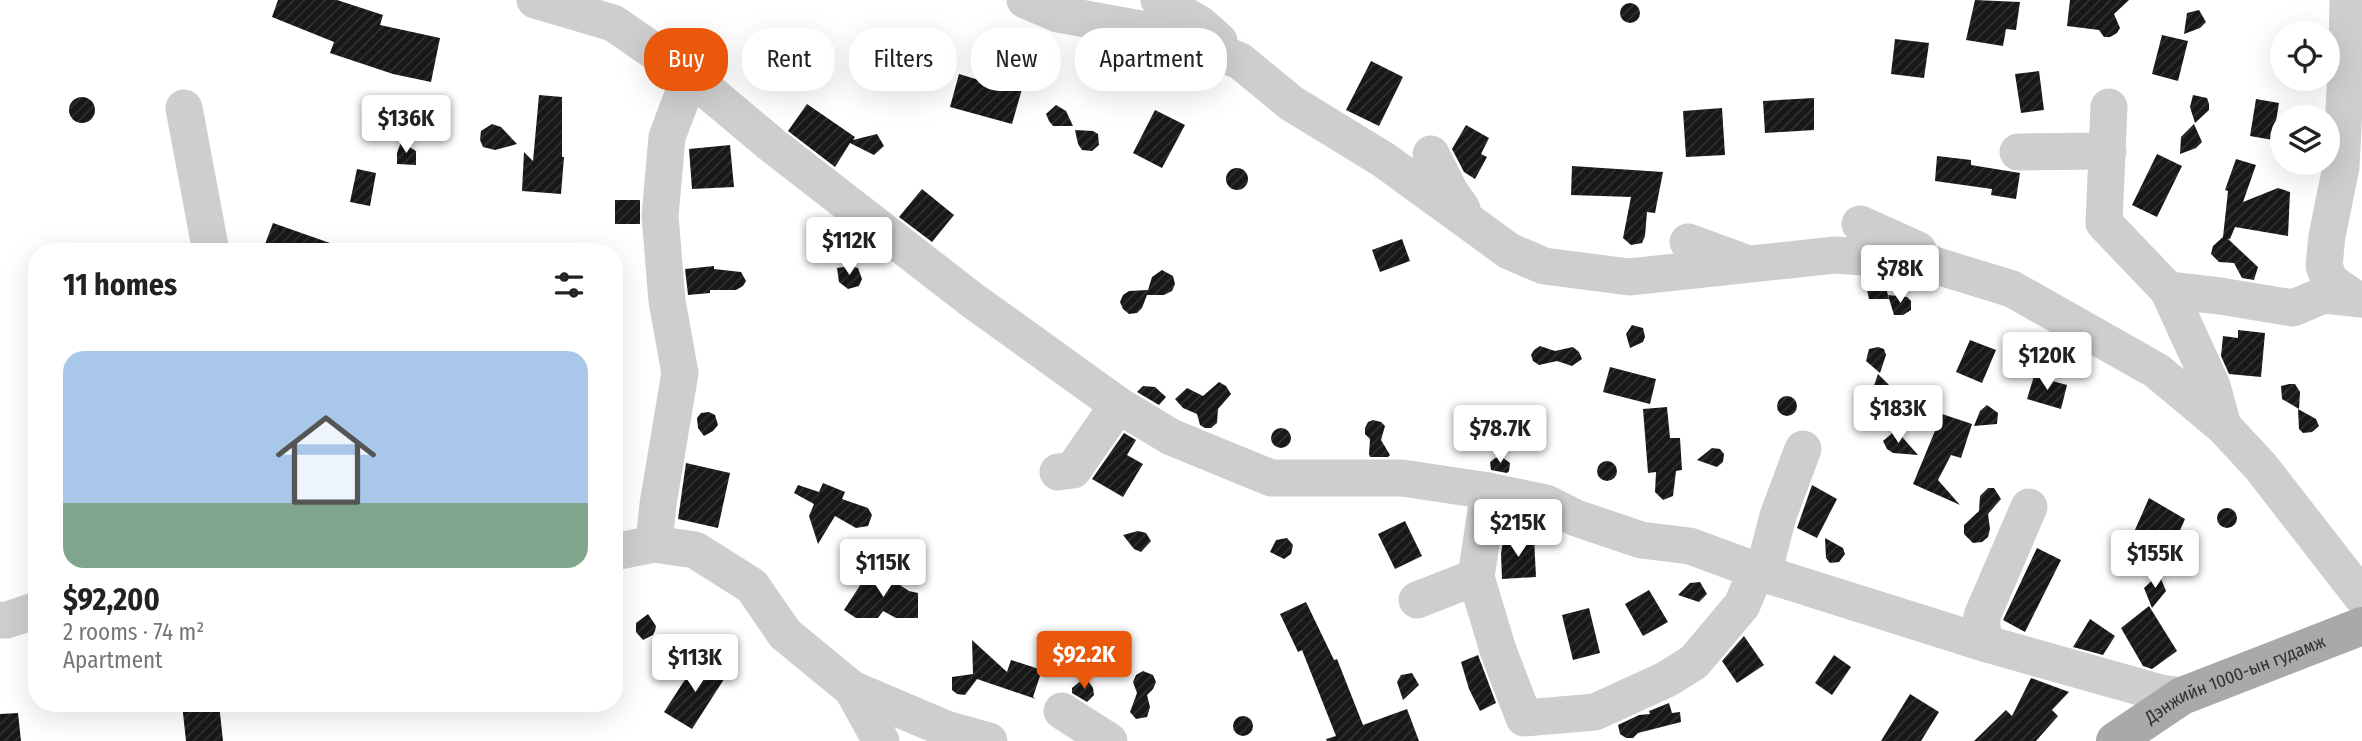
<!DOCTYPE html>
<html lang="en">
<head>
<meta charset="utf-8">
<style>
	:root { --surface:#fff; --page:#f6f6f6; --text:#222; --muted:#767676; --line:#e0e0e0; --accent:#ea580c }
	body { margin:0; font-family:"Fira Sans Condensed",sans-serif; background:var(--page); color:var(--text); height:100vh; display:flex; flex-direction:column; font-size:26px; white-space:nowrap }
	* { box-sizing:border-box; margin:0 }
	p { font-size:23px; color:var(--muted) }
	.icon { flex:none; width:38px; height:38px; fill:none; stroke:currentColor; stroke-width:2; stroke-linecap:round; stroke-linejoin:round }
	.map { position:relative; flex:1; overflow:hidden }
	.panel { position:absolute; left:28px; top:243px; width:595px; height:469px; display:flex; flex-direction:column; background:var(--surface); border-radius:28px; box-shadow:0 7px 28px #0002 }
	.panel>* { flex:none }
	.top-card { position:absolute; left:644px; top:28px; width:665px; height:63px; display:flex; gap:14px }
	.buttons { position:absolute; left:2270px; top:21px; display:grid; gap:14px }
	.buttons a { display:grid; place-items:center; width:70px; height:70px; border-radius:50%; background:var(--surface); box-shadow:0 7px 28px #0002; font-size:35px }
	.price { position:absolute; translate:-50% -60px; padding:0 16px; border-radius:7px; background:#fff; color:#222; font-size:23px; line-height:46px; filter:drop-shadow(0 2px 4px #0008) }
	.price::after { content:''; position:absolute; left:50%; top:42px; width:21px; height:16px; margin-left:-10px; background:inherit; clip-path:polygon(0 0,100% 0,50% 100%) }
	.price.selected { background:var(--accent); color:#fff }
	ul { padding:0; list-style:none }
	li { display:grid; align-content:center; gap:14px; height:371px; padding:0 35px }
	li+li { border-top:2px solid var(--line) }
	li span { display:grid; place-items:center; height:217px; border-radius:21px; color:#555 }
	li>.icon { margin-inline-start:auto }
	span .icon { width:126px; height:126px; fill:#fffc; stroke-width:1 }
	li b { font-size:30px }
	h2 { display:flex; justify-content:space-between; align-items:center; height:84px; padding:0 35px; font-size:30px }
	.pill { padding:0 24px; border-radius:28px; background:var(--surface); box-shadow:0 7px 28px #0002; font-size:24px; line-height:63px }
	.pill.selected { background:var(--accent); color:#fff }
	.map>svg:first-child { display:block }
	.building { fill:url(#building-hatch) }
	.lines { fill:none; stroke-linecap:round; stroke-linejoin:round }
	.minor { stroke:#cecece; stroke-width:37 }
	.major { stroke:#a9a9a9; stroke-width:38 }
	.labels { text-anchor:middle; stroke-width:7; stroke-linejoin:round; paint-order:stroke }
	.street-label { font-size:18px; fill:#313131; stroke:#fff }
</style>
</head>
<body>
<div class="map">
<svg width="2362" height="741" viewBox="0 0 2362 741">
	<defs>
		<pattern id="building-hatch" width="6" height="6" patternUnits="userSpaceOnUse" patternTransform="scale(1.75)"><rect width="6" height="6" fill="#181818"/><path d="M-1 1l2-2M0 6l6-6M5 7l2-2" fill="none" stroke="#313131"/></pattern>
	</defs>
	<rect width="100%" height="100%" fill="#fff"/>
	<g class="building">
		<path d="M278 0H337L383 15 380 25 440 38 431 82 393 74 330 53 334 42 272 17Z"/>
		<path d="M1975 0 2020 2 2016 30 2006 29 2003 46 1966 40Z"/>
		<path d="M2070 0H2129L2114 14 2120 28 2117 33 2110 37H2104L2099 30 2067 26Z"/>
		<circle cx="1630" cy="13" r="10"/>
		<path d="M2199 10 2206 22 2200 28 2184 34 2187 13Z"/>
		<path d="M2162 35 2188 41 2178 81 2152 74Z"/>
		<path d="M1895 39 1929 43 1924 78 1891 74Z"/>
		<path d="M767 54 781 68 766 84 752 70Z"/>
		<path d="M1371 61 1403 77 1379 126 1346 110Z"/>
		<path d="M2039 71 2044 110 2021 113 2015 74Z"/>
		<path d="M959 74 1002 87 1005 77 1024 82 1012 124 950 107Z"/>
		<path d="M539 95 562 97V157H564L561 194 522 191 524 152 533 161Z"/>
		<path d="M2193 95 2207 98 2209 104V110L2195 123 2190 107Z"/>
		<circle cx="82" cy="110" r="13"/>
		<path d="M1814 98V130L1765 133 1763 101Z"/>
		<path d="M2256 99 2279 103 2273 140 2250 136Z"/>
		<path d="M807 104 855 137 853 140 877 134 884 146 874 155 850 143 835 167 788 131Z"/>
		<path d="M1056 105 1066 111 1073 126H1053L1049 121 1046 114Z"/>
		<path d="M1722 108 1725 155 1686 157 1683 111Z"/>
		<path d="M1155 110 1185 125 1162 168 1133 153Z"/>
		<path d="M492 124 501 127 517 144 495 150 483 147 480 140 481 131Z"/>
		<path d="M2194 124 2202 142 2196 148 2180 154 2181 137Z"/>
		<path d="M1466 125 1489 138 1481 154 1487 157 1475 179 1464 172 1452 149Z"/>
		<path d="M1075 130 1093 131 1098 134 1099 145 1092 151 1082 150 1078 144Z"/>
		<path d="M401 142 416 151V165L397 164V153Z"/>
		<path d="M730 145 734 187 692 189 689 149Z"/>
		<path d="M2157 154 2182 166 2157 217 2132 205Z"/>
		<path d="M1937 156 1971 160V165L2020 173 2016 199 1991 195 1992 189 1935 181Z"/>
		<path d="M2236 159 2256 165 2243 202 2278 188 2290 192 2288 236 2235 227 2230 239H2228L2258 267 2254 280 2242 278 2234 263 2219 262 2211 254 2213 246 2223 237 2228 191 2225 190Z"/>
		<path d="M1572 166 1663 172 1655 213 1647 212 1645 236 1642 243 1631 245 1623 238 1631 197 1571 195Z"/>
		<circle cx="1237" cy="179" r="11"/>
		<path d="M357 169 376 173 370 206 350 202Z"/>
		<path d="M922 189 954 215 932 242 899 217Z"/>
		<rect x="615" y="200" width="25" height="24"/>
		<path d="M273 223 347 249V252H262Z"/>
		<path d="M1402 239 1410 261 1380 272 1372 250Z"/>
		<path d="M714 266V269L741 272 746 281 743 286 736 290H710V293L688 295 685 269Z"/>
		<path d="M851 266 858 268 862 279 859 286 848 289 839 282 837 268Z"/>
		<path d="M1162 270 1173 276 1175 284 1172 291 1164 295H1147L1142 308 1137 313 1129 314 1123 309 1120 302 1123 295 1129 291 1148 290 1152 277Z"/>
		<path d="M1873 279 1885 284 1889 299H1869L1866 285Z"/>
		<path d="M1888 295 1907 297 1911 301V310L1903 315H1894Z"/>
		<path d="M1632 325 1643 328 1645 337 1643 342 1630 348 1626 334Z"/>
		<path d="M2238 330 2265 333 2261 377 2229 374 2221 356 2223 336 2238 338Z"/>
		<path d="M1970 340 1996 350 1982 383 1956 372Z"/>
		<path d="M2052 343 2058 353 2046 375 2037 352 2042 344Z"/>
		<path d="M1540 346 1555 351 1573 347 1579 352 1582 359 1572 366 1557 361 1539 365 1533 361 1531 355 1534 350Z"/>
		<path d="M1878 347 1884 349 1886 355 1880 373 1866 361 1869 349Z"/>
		<path d="M1610 367 1656 379 1650 404 1603 392Z"/>
		<path d="M1878 374 1891 387V393L1885 401 1877 400 1871 394Z"/>
		<path d="M2034 376 2067 385 2061 409 2027 399Z"/>
		<path d="M1219 382 1226 386 1231 394 1218 409 1217 423 1211 428H1205L1200 425 1197 414 1183 408 1175 399 1187 388 1203 396Z"/>
		<path d="M2289 384H2295L2300 392 2299 409 2282 399 2281 386Z"/>
		<path d="M1143 386 1155 387 1166 397 1159 405 1137 392Z"/>
		<circle cx="1787" cy="406" r="10"/>
		<path d="M1987 405 1998 413 1997 424 1974 426 1980 411Z"/>
		<path d="M1667 407 1670 438H1680L1682 470 1676 471 1673 496 1663 500 1655 492 1656 472 1648 473 1643 409Z"/>
		<path d="M2298 409 2316 419 2319 426 2312 432 2303 433 2299 429Z"/>
		<path d="M709 412 715 415 718 425 713 431 704 436 698 428 697 418 701 413Z"/>
		<path d="M1942 414 1972 424 1961 458 1951 455 1938 480 1960 505 1913 484Z"/>
		<path d="M1373 420 1381 422 1385 426 1381 440 1390 455 1388 457H1370L1369 454 1370 439 1365 434V428L1368 422Z"/>
		<circle cx="1281" cy="438" r="10"/>
		<path d="M1896 430 1918 455 1893 453 1887 449 1883 441Z"/>
		<path d="M1124 433 1136 440 1127 455 1143 464 1123 497 1092 479Z"/>
		<path d="M1712 448 1720 449 1724 454 1723 462 1717 467 1697 460Z"/>
		<path d="M1502 457 1510 463 1509 471 1507 473 1491 470 1490 462 1495 458Z"/>
		<circle cx="1607" cy="471" r="10"/>
		<path d="M686 463 730 473 718 528 678 519Z"/>
		<path d="M823 483 845 492 842 499 868 508 872 515 868 526 856 528 835 516 818 544 809 516 814 504 794 493 798 485 819 492Z"/>
		<path d="M1812 485 1837 499 1817 538 1797 528Z"/>
		<path d="M1988 488H1994L2001 499 1988 514 1990 529 1988 537 1982 542 1973 543 1964 534V525L1979 511 1980 496Z"/>
		<path d="M2149 498 2185 519 2167 560 2131 539Z"/>
		<circle cx="2227" cy="518" r="10"/>
		<path d="M1405 521 1422 556 1395 569 1378 534Z"/>
		<path d="M1138 531 1146 533 1151 541 1141 552 1134 549 1123 535Z"/>
		<path d="M1287 538 1293 545 1291 554 1284 559 1270 552 1276 540Z"/>
		<path d="M1534 538 1536 577 1502 579 1501 554 1503 540Z"/>
		<path d="M1825 538 1843 548 1845 554 1839 562 1830 563 1826 558Z"/>
		<path d="M2037 548 2061 560 2025 632 2003 620Z"/>
		<path d="M872 567 909 591 918 593V618H896L883 611 878 618H856L844 610Z"/>
		<path d="M2159 574 2166 591 2152 608 2144 588Z"/>
		<path d="M1700 582 1707 594 1699 602 1678 595 1690 583Z"/>
		<path d="M1649 590 1668 622 1643 636 1625 604Z"/>
		<path d="M1306 602 1334 660 1337 659 1363 725 1407 709 1419 741H1327L1326 739 1336 736 1302 650 1298 652 1280 614Z"/>
		<path d="M2149 606 2177 651 2152 669 2143 666 2121 628Z"/>
		<path d="M1589 608 1600 653 1573 660 1562 615Z"/>
		<path d="M648 614 656 626 655 631 653 635 643 640 636 632V623Z"/>
		<path d="M2090 619 2115 636 2103 655 2073 647Z"/>
		<path d="M1744 636 1764 665 1737 683 1722 661Z"/>
		<path d="M972 640 1007 672 1011 660 1042 670 1033 697 1036 699 977 679 965 695 957 694 952 690V677L973 674Z"/>
		<path d="M1478 655 1496 703 1480 711 1469 689 1461 662Z"/>
		<path d="M1834 655 1851 667 1832 695 1815 683Z"/>
		<path d="M699 658 726 676 692 729 664 712Z"/>
		<path d="M1143 671 1153 675 1156 682 1153 689 1147 695 1150 707 1147 717 1136 719 1130 712 1137 693 1133 682 1136 675Z"/>
		<path d="M1412 673 1419 685 1403 700 1397 682 1401 675Z"/>
		<path d="M2031 678 2069 692 2052 710 2058 716 2036 741H1974L2006 710 2012 716Z"/>
		<path d="M1082 680 1089 682 1093 688 1094 695 1087 702 1072 693V688Z"/>
		<path d="M1910 694 1939 712 1921 741H1881Z"/>
		<path d="M1669 703 1672 713 1680 712 1681 722 1638 733 1633 738H1626L1620 734 1618 725 1639 715 1650 714 1649 711Z"/>
		<path d="M182 704H219L223 741H186Z"/>
		<path d="M18 713 21 741H0V714Z"/>
		<circle cx="1243" cy="726" r="10"/>
	</g>
	<g class="lines">
		<g class="minor">
			<path d="M535 0 613 23 690 76 771 144 972 300 1118 405 1171 437 1271 478H1402L1489 491 1546 503 1576 518 1641 540 1690 546 1771 576 1987 644 2161 693 2182 696"/>
			<path d="M1025 0 1058 14 1152 31 1203 46 1240 61 1291 103 1384 160 1509 251 1544 266 1629 277 1835 255 1921 261 2012 289 2157 371 2223 426 2261 467 2362 597"/>
			<path d="M1159 0 1201 25 1219 41"/>
			<path d="M2348 0 2347 50 2341 167 2327 236 2324 266 2330 281 2354 298"/>
			<path d="M2109 107 2104 223 2168 290"/>
			<path d="M184 108 211 252"/>
			<path d="M2018 152 2108 151"/>
			<path d="M1431 154 1450 192 1462 209"/>
			<path d="M1860 224 1918 250"/>
			<path d="M1688 242 1740 261"/>
			<path d="M2223 426 2212 386 2168 290 2220 296 2293 308 2324 295 2362 299"/>
			<path d="M1058 472 1073 470 1118 405"/>
			<path d="M1489 491 1476 577 1498 650 1524 718 1595 712 1667 679 1694 662 1742 605 1756 571"/>
			<path d="M654 544 695 550 752 586 785 634 852 689 946 729 989 741"/>
			<path d="M614 552 654 544 658 504 680 373 667 301 660 216 667 137 690 76"/>
			<path d="M1771 576 1765 566 1778 516 1803 449"/>
			<path d="M1417 600 1476 577"/>
			<path d="M0 620H7L37 610"/>
			<path d="M1987 644 1982 629V616L2029 507"/>
			<path d="M852 689 881 741"/>
			<path d="M1062 711 1109 741"/>
		</g>
		<path class="major" id="s1" d="M2115 741 2182 696 2362 626"/>
	</g>
	<g class="labels">
		<g class="street-label">
			<text dy="6" stroke="none"><textPath href="#s1" startOffset="136">Дэнжийн 1000-ын гудамж</textPath></text>
		</g>
	</g>
</svg>
<div class="buttons">
<a><svg class="icon" aria-label="locate" viewBox="0 0 24 24"><circle cx="12" cy="12" r="6"/><path d="M12 2v4M12 18v4M2 12h4M18 12h4"/></svg></a>
<a><svg class="icon" aria-label="layers" viewBox="0 0 24 24"><path d="M12 4l9 5-9 5-9-5zM3 14l9 5 9-5"/></svg></a>
</div>
<b class="price" style="left:406px;top:155px">$136K</b>
<b class="price" style="left:849px;top:277px">$112K</b>
<b class="price" style="left:1900px;top:305px">$78K</b>
<b class="price" style="left:2047px;top:392px">$120K</b>
<b class="price" style="left:1898px;top:445px">$183K</b>
<b class="price" style="left:1500px;top:465px">$78.7K</b>
<b class="price" style="left:1518px;top:559px">$215K</b>
<b class="price" style="left:2155px;top:590px">$155K</b>
<b class="price" style="left:883px;top:599px">$115K</b>
<b class="price selected" style="left:1084px;top:691px">$92.2K</b>
<b class="price" style="left:695px;top:694px">$113K</b>
<div class="top-card">
<a class="pill selected">Buy</a>
<a class="pill">Rent</a>
<a class="pill">Filters</a>
<a class="pill">New</a>
<a class="pill">Apartment</a>
</div>
<section class="panel">
<h2>11 homes<svg class="icon" aria-label="filters" viewBox="0 0 24 24"><path d="M4 7h16M4 17h16"/><circle cx="9" cy="7" r="2"/><circle cx="15" cy="17" r="2"/></svg></h2>
<ul>
<li><span style="background:linear-gradient(#a9c7e8 70%,#7fa58c 0)"><svg class="icon" aria-label="home" viewBox="0 0 24 24"><path d="M3 11l9-7 9 7M6 9v11h12V9"/></svg></span><div><b>$92,200</b><p>2 rooms · 74 m²</p><p>Apartment</p></div></li>
</ul>
</section>
</div>
</body>
</html>
